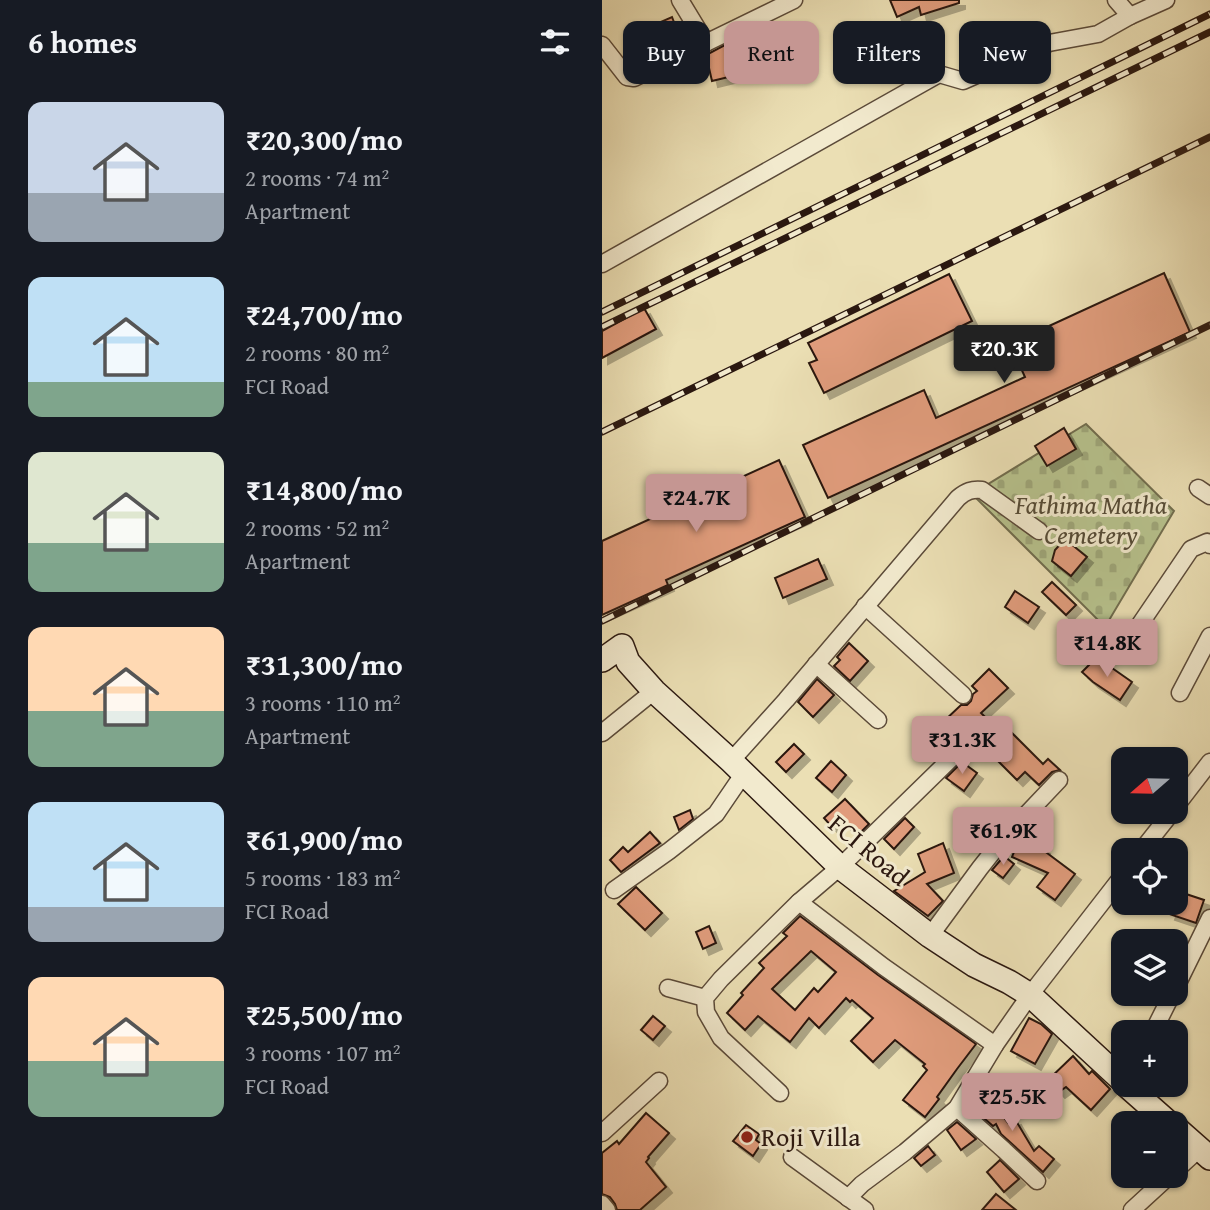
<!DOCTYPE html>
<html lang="en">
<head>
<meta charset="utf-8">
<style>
	:root { --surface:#171b24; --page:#242831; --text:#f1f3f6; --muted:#9ea1a6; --accent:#c59692 }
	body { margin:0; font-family:"Gentium Book Plus",serif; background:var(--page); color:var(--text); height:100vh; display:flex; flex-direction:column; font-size:26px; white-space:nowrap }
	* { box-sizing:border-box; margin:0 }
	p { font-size:23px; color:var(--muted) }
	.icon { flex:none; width:38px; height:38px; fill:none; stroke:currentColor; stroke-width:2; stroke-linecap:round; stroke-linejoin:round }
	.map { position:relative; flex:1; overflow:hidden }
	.side { display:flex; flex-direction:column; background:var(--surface); width:602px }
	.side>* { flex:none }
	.top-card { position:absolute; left:21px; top:21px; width:481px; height:63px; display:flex; gap:14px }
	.needle { width:46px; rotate:250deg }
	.tools { position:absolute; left:509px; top:747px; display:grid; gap:14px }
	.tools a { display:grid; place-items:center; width:77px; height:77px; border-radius:14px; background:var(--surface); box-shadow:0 2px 5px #0004; font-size:35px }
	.price { position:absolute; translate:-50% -60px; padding:0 16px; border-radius:7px; background:var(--accent); color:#111; font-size:23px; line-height:46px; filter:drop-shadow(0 2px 4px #0008) }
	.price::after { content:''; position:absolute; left:50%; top:42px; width:21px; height:16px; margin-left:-10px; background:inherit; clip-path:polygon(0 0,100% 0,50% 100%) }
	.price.active { background:#222; color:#fff }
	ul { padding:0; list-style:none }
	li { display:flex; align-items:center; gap:21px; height:175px; padding:0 28px }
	li span { display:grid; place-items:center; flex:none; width:196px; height:140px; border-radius:14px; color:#555 }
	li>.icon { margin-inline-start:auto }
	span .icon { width:84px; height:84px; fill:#fffc; stroke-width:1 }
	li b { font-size:30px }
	h2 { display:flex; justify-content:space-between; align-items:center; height:84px; padding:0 28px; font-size:30px }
	.chip { padding:0 24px; border-radius:14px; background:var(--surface); box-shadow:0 2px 5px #0004; font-size:24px; line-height:63px }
	.chip.active { background:var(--accent); color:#111 }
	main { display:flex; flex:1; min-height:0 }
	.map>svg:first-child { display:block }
	.cemetery { fill:url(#cemetery-stones); stroke:#716d4e; stroke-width:2 }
	.building { fill:#e09c7b; stroke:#2b1810; stroke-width:2; fill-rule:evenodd; filter:url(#shadow) }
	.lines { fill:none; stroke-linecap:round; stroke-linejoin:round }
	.street-casing { stroke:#5b4a39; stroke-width:19 }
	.secondary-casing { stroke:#2b1810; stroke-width:26 }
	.street { stroke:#f2eace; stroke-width:16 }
	.secondary { stroke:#f2eace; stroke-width:23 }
	.rail-casing { stroke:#2b1810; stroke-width:7 }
	.rail { stroke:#f2eace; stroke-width:4.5; stroke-dasharray:13; stroke-linecap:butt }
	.poi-dot { fill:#8f2418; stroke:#f2eace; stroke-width:2.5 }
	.labels { text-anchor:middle; stroke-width:6; stroke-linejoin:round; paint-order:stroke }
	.park-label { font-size:26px; font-style:italic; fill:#554b36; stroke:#f2eace }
	.street-label { font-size:26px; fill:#2b1810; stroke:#f2eace }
	.poi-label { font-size:26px; fill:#2b1810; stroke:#f2eace; text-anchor:start }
</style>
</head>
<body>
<main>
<section class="side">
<h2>6 homes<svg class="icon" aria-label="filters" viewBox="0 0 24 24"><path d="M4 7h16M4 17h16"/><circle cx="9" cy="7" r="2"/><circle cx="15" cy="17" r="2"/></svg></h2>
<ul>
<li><span style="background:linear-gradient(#c9d6e8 65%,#9aa5b1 0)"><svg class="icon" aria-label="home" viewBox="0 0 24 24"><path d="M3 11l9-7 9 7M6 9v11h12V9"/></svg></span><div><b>₹20,300/mo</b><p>2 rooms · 74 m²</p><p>Apartment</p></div></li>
<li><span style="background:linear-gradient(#bfe0f5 75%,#7fa58c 0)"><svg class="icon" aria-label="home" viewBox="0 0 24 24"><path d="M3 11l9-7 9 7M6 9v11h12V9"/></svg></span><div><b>₹24,700/mo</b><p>2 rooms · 80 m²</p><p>FCI Road</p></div></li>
<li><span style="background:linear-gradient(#dfe7d0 65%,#7fa58c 0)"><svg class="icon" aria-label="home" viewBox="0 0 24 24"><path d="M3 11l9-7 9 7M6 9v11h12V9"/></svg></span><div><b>₹14,800/mo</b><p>2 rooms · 52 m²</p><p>Apartment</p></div></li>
<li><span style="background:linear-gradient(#ffd9b3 60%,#7fa58c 0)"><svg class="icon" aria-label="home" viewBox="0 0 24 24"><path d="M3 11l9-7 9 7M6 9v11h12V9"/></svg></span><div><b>₹31,300/mo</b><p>3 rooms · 110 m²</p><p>Apartment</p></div></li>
<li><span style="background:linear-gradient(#bfe0f5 75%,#9aa5b1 0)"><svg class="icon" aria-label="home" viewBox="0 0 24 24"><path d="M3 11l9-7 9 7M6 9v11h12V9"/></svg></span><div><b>₹61,900/mo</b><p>5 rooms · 183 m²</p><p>FCI Road</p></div></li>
<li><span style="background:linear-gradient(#ffd9b3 60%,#7fa58c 0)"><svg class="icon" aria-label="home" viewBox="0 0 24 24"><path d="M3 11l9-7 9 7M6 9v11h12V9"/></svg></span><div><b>₹25,500/mo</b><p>3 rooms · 107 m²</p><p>FCI Road</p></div></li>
</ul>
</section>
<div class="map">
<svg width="608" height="1210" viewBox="0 0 608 1210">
	<defs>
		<pattern id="cemetery-stones" width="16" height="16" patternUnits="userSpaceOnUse" patternTransform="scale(1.75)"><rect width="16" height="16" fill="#b7c28d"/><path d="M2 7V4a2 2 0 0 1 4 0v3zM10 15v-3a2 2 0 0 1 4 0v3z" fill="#9ea679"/></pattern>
		<filter id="shadow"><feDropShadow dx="6" dy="6" stdDeviation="0" flood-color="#0004"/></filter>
	</defs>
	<rect width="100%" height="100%" fill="#ebdfb4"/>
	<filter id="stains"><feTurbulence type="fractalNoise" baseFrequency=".00286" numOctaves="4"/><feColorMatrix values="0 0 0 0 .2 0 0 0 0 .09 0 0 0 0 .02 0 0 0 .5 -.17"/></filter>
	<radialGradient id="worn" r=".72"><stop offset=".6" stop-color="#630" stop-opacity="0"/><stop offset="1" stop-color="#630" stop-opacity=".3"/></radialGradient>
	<path class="cemetery" d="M484 424 572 511 503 627 370 494Z"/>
	<g class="building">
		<path d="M288 0H357V3L319 15 317 7 295 17Z"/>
		<path d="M70 17 75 30 82 27 89 38 55 52 45 28Z"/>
		<path d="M170 22 179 44 136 62 139 74 110 81 104 55 121 46 136 43 135 39Z"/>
		<path d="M562 273 588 332 226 498 201 445 322 390 334 418 423 377 408 344Z"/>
		<path d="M347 274 370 321 222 393 207 363 215 360 206 343Z"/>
		<path d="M42 308 54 329 0 358V331Z"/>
		<path d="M462 428 474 449 445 466 433 446Z"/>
		<path d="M177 460 203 517 64 580 66 585 0 615V541Z"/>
		<path d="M463 539 485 557 469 576 450 561 453 550Z"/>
		<path d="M216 559 225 579 181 598 173 578Z"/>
		<path d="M450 582 474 605 464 615 440 592Z"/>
		<path d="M413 591 437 607 426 623 403 607Z"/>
		<path d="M247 643 266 661 248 681 232 666 238 660 235 657Z"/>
		<path d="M495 657 508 670 510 668 530 682 518 700 491 682 480 672Z"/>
		<path d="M387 669 406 688 379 713 402 735 407 730 441 764 446 759 458 770 450 772 437 785 423 772 415 780 386 751 388 749 364 726 354 736 341 722 359 705H365L369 701 371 694 375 691 370 686Z"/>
		<path d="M215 679 232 695 211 717 196 702Z"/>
		<path d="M323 737 333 744 339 739 346 747 335 757 321 740Z"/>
		<path d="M192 744 202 754 184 772 174 762Z"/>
		<path d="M229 761 244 775 230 792 214 778Z"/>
		<path d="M360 762 375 773 362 791 344 778Z"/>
		<path d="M243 799 267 824 255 836 240 820 231 828 222 818Z"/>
		<path d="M88 810 91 819 77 830 72 817Z"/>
		<path d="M303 818 312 827 292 849 282 839Z"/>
		<path d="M48 832 58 843 19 872 8 860 21 847 26 852Z"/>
		<path d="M418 837 442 848 441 850 473 874 453 900 435 887 446 873 410 857Z"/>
		<path d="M341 843 352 873 325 884 341 901 326 916 292 891 323 872 316 854Z"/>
		<path d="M402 856 412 864 401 878 390 870Z"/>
		<path d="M34 887 60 913 43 930 16 904Z"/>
		<path d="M575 891 602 900 594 923 567 914 571 903H574Z"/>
		<path d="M198 916 276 975 374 1044 355 1069 335 1097 337 1099 323 1117 301 1100 325 1070 321 1066 323 1064 293 1040 271 1062 249 1041 271 1018 250 1000 248 1002 244 998 217 1028 207 1018 188 1042 156 1016 143 1030 125 1013 141 995 139 993 162 968 157 963 185 936 181 933ZM209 951 234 972 216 992 212 988 193 1010 170 989Z"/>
		<path d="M107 926 114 943 101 949 94 932Z"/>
		<path d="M51 1016 63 1026 51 1040 39 1030Z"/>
		<path d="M427 1018 439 1024 450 1034 433 1064 409 1051Z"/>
		<path d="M471 1056 487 1074 490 1071 508 1089 489 1110 464 1087 457 1092 446 1080Z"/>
		<path d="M385 1094 406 1123 413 1119 432 1151 437 1146 452 1159 441 1172 399 1134 394 1124 391 1126 368 1106Z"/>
		<path d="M44 1113 67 1133 46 1157 47 1158 44 1162 64 1187 38 1210H15L13 1204 8 1197 0 1194V1153L15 1141 17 1144Z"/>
		<path d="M355 1122 374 1139 359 1150 345 1130Z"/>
		<path d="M144 1125 157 1134 154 1140 159 1144 151 1156 131 1141Z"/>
		<path d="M326 1146 333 1155 319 1166 312 1158Z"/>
		<path d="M398 1160 417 1179 402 1192 385 1172Z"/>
		<path d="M394 1194 414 1210H380Z"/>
	</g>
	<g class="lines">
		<g class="street-casing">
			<g id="street">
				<path d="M78 0 104 43"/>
				<path d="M514 0 528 16"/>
				<path d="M0 45 25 77 32 78 192 0"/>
				<path d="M0 264 337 74 361 81 447 43 496 34 528 16 564 0"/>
				<path d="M596 488 608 496"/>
				<path d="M263 606 361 695"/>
				<path d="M528 639 589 549 605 542 608 545"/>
				<path d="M214 664 276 720"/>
				<path d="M578 693 608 636"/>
				<path d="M0 733 52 691"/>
				<path d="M129 761 184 700 356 498C364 491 370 489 380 490L437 531"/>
				<path d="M574 806 608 762"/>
				<path d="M540 850 570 812"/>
				<path d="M12 890 67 851 114 814 142 773"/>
				<path d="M197 902 282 967 393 1045"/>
				<path d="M328 936 378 868 401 839 457 780"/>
				<path d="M574 987 608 918"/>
				<path d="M66 988 103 998"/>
				<path d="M551 1032 570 994"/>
				<path d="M178 1093 119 1038 104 1012 103 998 119 979 197 902 238 867 365 743"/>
				<path d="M355 1108 402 1150 435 1181"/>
				<path d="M0 1133 57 1081"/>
				<path d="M190 1157 263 1210"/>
				<path d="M574 1170 597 1149"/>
				<path d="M246 1198 260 1184 303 1152 355 1108 393 1045 428 995 522 874"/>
				<path d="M0 1204 5 1210"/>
				<path d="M530 1210 567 1176"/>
			</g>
		</g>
		<g class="secondary-casing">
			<g id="secondary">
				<path d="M0 660 20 646 26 662 52 691 129 761 238 867 328 936 372 965 407 982 428 995 522 1082"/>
				<path d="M524 1085 568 1124"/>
				<path d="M574 1128 608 1158"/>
			</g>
		</g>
		<use href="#street" class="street"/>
		<use href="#secondary" class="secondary"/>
		<g class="rail-casing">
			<g id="rail">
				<path d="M0 312 608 14"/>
				<path d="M0 327 608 32"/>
				<path d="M0 432 608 137"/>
				<path d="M0 621 608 325"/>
			</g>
		</g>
		<use href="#rail" class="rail"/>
	</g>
	<circle class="poi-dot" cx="145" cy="1137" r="7"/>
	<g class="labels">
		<g class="park-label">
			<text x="489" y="514">Fathima Matha<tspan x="489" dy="30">Cemetery</tspan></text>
		</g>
		<g class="street-label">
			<text transform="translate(267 850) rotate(40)" y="9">FCI Road</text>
		</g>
		<g class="poi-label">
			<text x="159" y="1146">Roji Villa</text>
		</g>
	</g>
	<rect width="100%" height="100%" filter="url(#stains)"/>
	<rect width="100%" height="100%" fill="url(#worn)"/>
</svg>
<div class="tools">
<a><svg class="needle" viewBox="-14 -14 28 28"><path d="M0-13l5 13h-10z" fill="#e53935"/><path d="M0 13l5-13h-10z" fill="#9ea1a6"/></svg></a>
<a><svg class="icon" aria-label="locate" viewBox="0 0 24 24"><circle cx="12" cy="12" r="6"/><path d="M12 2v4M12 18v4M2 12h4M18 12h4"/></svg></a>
<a><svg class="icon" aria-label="layers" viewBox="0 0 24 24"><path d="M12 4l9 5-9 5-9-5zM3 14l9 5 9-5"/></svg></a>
<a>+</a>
<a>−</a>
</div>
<b class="price active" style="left:402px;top:385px">₹20.3K</b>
<b class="price" style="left:94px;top:534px">₹24.7K</b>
<b class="price" style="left:505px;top:679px">₹14.8K</b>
<b class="price" style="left:360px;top:776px">₹31.3K</b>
<b class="price" style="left:401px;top:867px">₹61.9K</b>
<b class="price" style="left:410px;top:1133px">₹25.5K</b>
<div class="top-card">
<a class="chip">Buy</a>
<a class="chip active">Rent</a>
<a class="chip">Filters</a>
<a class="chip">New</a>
</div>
</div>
</main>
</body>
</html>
